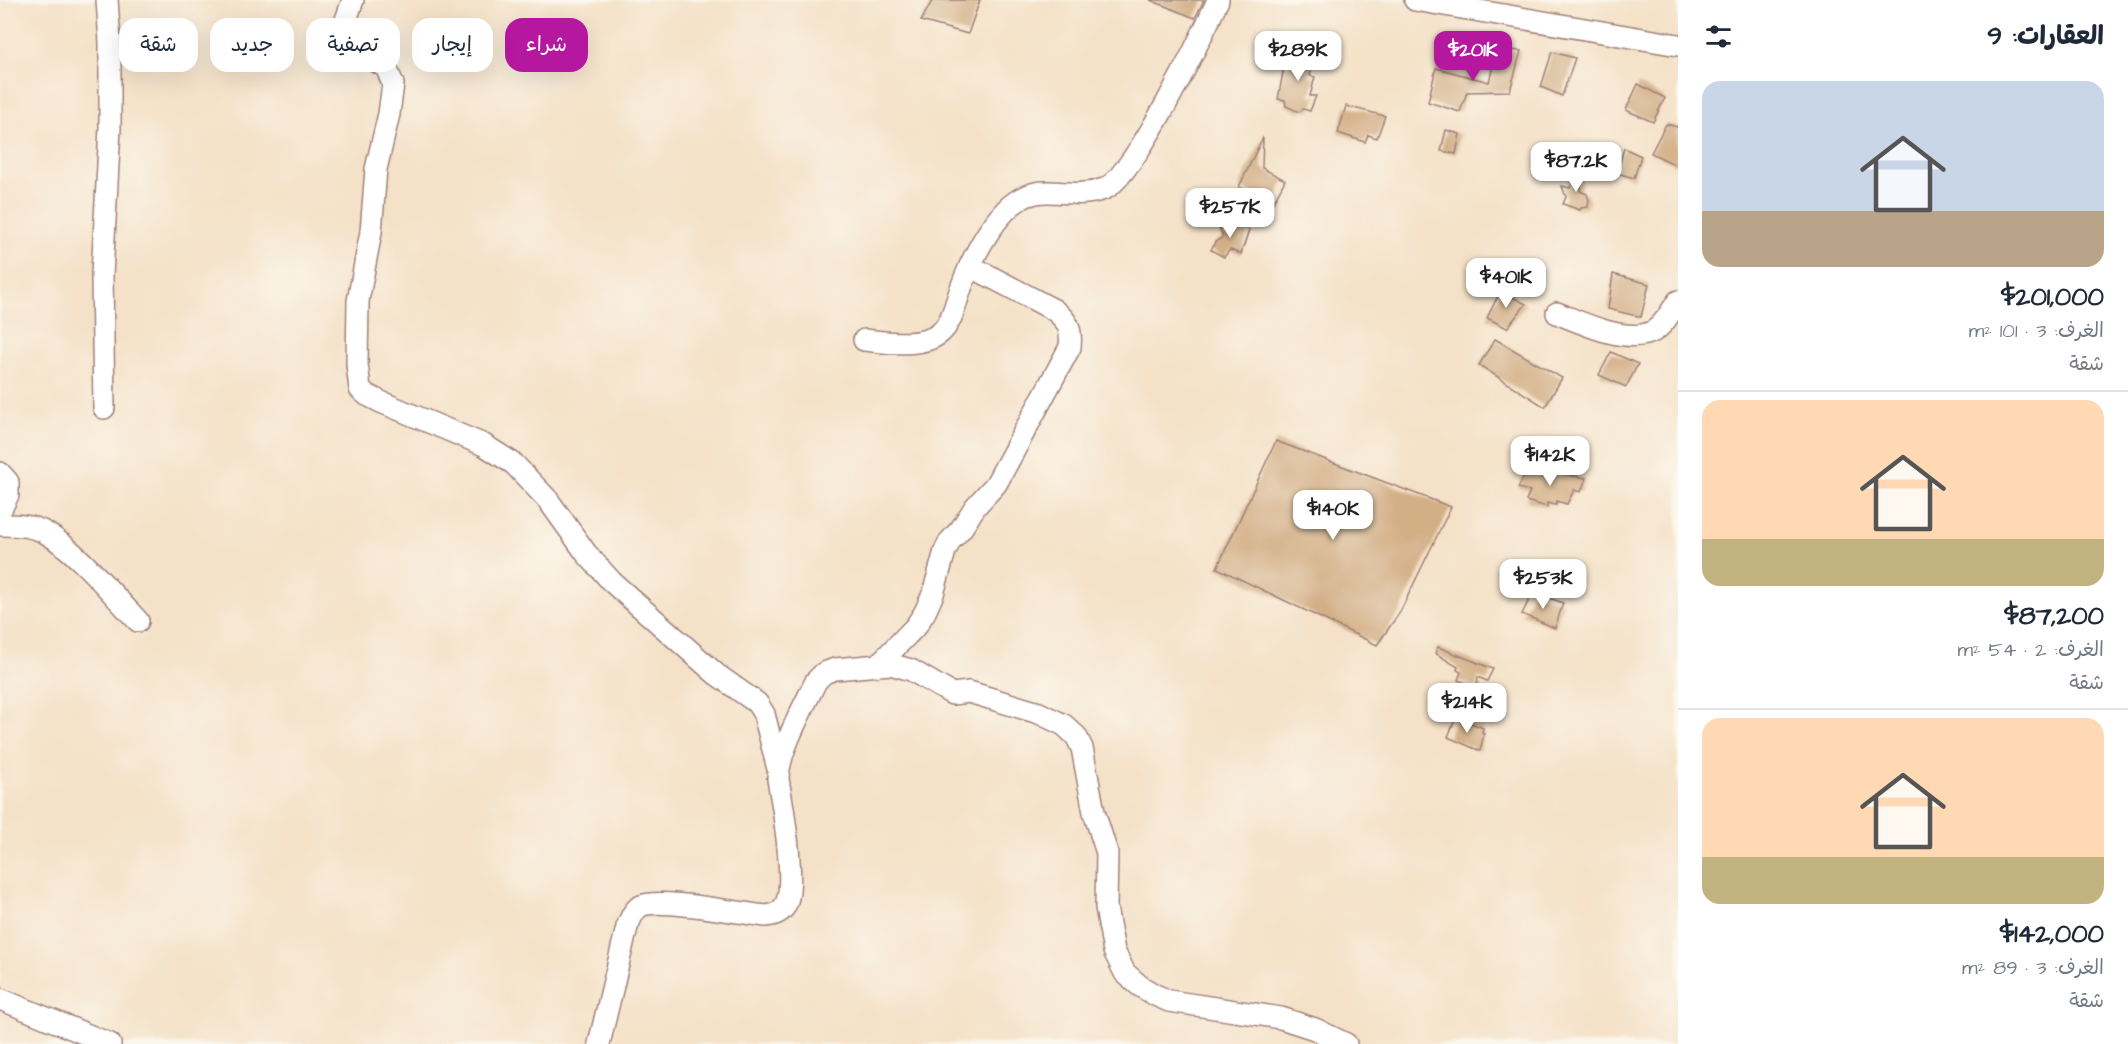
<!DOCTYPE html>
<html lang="ar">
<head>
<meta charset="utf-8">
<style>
	:root { --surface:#fff; --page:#f2f2f3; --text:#1f2937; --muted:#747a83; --line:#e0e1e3; --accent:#b5179e }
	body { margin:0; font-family:"Architects Daughter","Playpen Sans Arabic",sans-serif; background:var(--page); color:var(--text); direction:rtl; height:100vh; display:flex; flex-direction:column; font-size:22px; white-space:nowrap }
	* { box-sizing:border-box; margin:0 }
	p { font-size:20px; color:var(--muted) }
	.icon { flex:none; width:33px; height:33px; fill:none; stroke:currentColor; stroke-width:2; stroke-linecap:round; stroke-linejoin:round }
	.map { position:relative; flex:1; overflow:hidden; direction:ltr }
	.panel { display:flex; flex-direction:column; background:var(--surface); width:450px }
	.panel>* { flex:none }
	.hud { position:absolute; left:18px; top:18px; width:570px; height:54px; direction:rtl; display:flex; gap:12px }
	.price { position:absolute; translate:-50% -51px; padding:0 14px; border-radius:12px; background:#fff; color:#222; font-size:20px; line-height:39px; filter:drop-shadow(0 2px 3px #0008) }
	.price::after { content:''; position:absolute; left:50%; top:36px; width:18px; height:14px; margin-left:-9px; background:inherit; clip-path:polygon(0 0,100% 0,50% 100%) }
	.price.on { background:var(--accent); color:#fff }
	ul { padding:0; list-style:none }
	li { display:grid; align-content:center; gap:12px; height:318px; padding:0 24px }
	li+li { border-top:2px solid var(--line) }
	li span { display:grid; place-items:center; height:186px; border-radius:18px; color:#555 }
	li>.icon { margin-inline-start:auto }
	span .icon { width:108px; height:108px; fill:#fffc; stroke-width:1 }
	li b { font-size:26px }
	h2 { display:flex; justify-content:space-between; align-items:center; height:72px; padding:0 24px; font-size:26px }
	.chip { padding:0 21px; border-radius:18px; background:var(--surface); box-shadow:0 6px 24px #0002; font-size:21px; line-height:54px }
	.chip.on { background:var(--accent); color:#fff }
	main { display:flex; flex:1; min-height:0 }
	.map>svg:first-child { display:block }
	.building { fill:#d3af86 }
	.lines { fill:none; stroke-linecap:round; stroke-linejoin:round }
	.minor-casing { stroke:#9f8079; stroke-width:24 }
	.minor { stroke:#fff; stroke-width:21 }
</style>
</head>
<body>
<main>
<section class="panel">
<h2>العقارات: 9<svg class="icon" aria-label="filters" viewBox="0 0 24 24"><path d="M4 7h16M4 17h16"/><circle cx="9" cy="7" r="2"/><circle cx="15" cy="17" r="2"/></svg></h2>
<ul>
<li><span style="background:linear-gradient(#c9d6e8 70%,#b9a48a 0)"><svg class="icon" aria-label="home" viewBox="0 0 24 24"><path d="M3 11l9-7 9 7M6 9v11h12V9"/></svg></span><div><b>$201,000</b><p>الغرف: 3 · 101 m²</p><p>شقة</p></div></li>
<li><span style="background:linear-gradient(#ffd9b3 75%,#c2b280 0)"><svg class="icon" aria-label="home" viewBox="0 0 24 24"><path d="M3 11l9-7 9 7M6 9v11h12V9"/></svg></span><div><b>$87,200</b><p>الغرف: 2 · 54 m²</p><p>شقة</p></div></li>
<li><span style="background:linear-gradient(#ffd9b3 75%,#c2b280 0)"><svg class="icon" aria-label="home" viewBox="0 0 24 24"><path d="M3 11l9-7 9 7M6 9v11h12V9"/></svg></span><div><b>$142,000</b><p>الغرف: 3 · 89 m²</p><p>شقة</p></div></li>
</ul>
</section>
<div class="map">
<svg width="1678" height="1044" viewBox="0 0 1678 1044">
	<rect width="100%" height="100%" fill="#fbf7ec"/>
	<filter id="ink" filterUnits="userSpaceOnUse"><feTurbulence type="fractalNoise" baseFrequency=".0167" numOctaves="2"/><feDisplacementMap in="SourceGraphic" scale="12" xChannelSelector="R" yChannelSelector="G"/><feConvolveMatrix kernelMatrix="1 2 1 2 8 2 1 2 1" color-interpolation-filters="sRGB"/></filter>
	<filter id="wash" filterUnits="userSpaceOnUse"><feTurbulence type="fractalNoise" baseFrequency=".008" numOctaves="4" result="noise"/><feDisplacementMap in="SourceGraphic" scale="24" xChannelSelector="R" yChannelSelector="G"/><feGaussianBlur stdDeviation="1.35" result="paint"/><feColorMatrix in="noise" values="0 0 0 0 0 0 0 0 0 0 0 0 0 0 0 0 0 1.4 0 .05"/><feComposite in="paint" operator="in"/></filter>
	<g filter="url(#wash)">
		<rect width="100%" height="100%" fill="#f4e1c7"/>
		<g id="blocks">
			<g class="building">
				<path d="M942 0H980L968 34 921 21 932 1Z"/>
				<path d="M1150 0H1204L1195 18Z"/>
				<path d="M1298 48 1315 55 1310 76 1315 77 1310 96H1316L1310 111 1303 109 1299 112 1286 106 1285 100 1278 99 1284 67 1289 68Z"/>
				<path d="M1497 49 1521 51 1510 91 1467 92 1460 112 1428 102 1436 68 1489 82Z"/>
				<path d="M1552 52 1575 58 1562 96 1541 87Z"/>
				<path d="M1638 84 1665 98 1653 122 1626 110Z"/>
				<path d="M1346 106 1385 116 1377 138 1368 135 1365 142 1338 133Z"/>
				<path d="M1666 124 1678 127V166L1651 153Z"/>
				<path d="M1446 130 1460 134 1456 154 1441 151Z"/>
				<path d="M1263 137 1262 168 1285 180 1273 203 1239 187Z"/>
				<path d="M1624 148 1641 156 1634 178 1617 173Z"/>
				<path d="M1580 167 1584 168 1580 191 1587 194 1589 200 1588 207 1581 208 1580 210 1563 204 1566 197 1562 186 1570 188Z"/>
				<path d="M1213 214 1231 229 1241 226 1249 230 1241 254 1230 250 1224 257 1211 250 1215 242 1223 237Z"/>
				<path d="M1613 274 1649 284 1641 317 1608 309Z"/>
				<path d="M1502 288 1514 293 1512 297 1526 304 1507 328 1487 318Z"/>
				<path d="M1495 339 1562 378 1545 407 1479 365Z"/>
				<path d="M1611 352 1638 364 1626 387 1599 375Z"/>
				<path d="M1276 441 1451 507 1400 612 1377 645 1217 568Z"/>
				<path d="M1528 468 1586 478 1581 492 1574 490 1567 504 1556 501V505L1547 503V507L1526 501 1530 491 1518 488Z"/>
				<path d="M1533 592 1563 603 1555 628 1522 614Z"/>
				<path d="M1438 647 1493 669 1487 681 1478 677 1477 687 1458 680 1461 672 1457 670 1458 667 1435 653Z"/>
				<path d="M1456 717 1483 728 1482 733 1484 734 1480 751 1448 737Z"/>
			</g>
		</g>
	</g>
	<g filter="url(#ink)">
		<use href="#blocks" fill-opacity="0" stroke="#9f8079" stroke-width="1.5"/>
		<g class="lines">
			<g class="minor-casing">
				<g id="minor">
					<path d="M353 0 342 31 341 42 386 67 393 84 389 114 376 169 371 232 358 301 357 364 360 389 367 395 381 402 484 445 514 464 548 500 586 553 612 582 716 674 757 703 764 714 778 769"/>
					<path d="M1415 0 1678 45"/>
					<path d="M1557 313C1582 323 1628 345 1654 331 1665 324 1671 311 1678 301"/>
					<path d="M864 340C885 342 923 348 940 333 952 323 956 302 961 288 971 261 986 231 1006 210 1040 176 1066 203 1104 189 1133 179 1203 34 1218 0"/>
					<path d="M104 408 102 275 110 128V42L107 0"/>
					<path d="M0 473 8 482V495L0 511"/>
					<path d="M0 525C15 525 32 525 46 533 76 550 113 595 138 621"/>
					<path d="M878 665 916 626 925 612 933 594 945 551 950 541 961 529 975 507 996 484 1070 347C1072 329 1068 321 1054 310L970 266"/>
					<path d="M0 999 110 1044"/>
					<path d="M599 1044 627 927C630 920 633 911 639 907 656 896 742 914 766 916 776 915 784 911 787 901 795 878 783 805 778 779 778 752 804 707 816 681L824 673 835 669 890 664 911 670 952 694 969 692 1039 713 1064 725 1076 736 1082 748 1094 812 1107 853 1106 907 1114 951 1125 973 1140 986 1155 995 1169 1001 1281 1018 1315 1029 1346 1044"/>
				</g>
			</g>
			<use href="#minor" class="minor"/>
		</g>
	</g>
</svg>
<b class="price" style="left:1298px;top:82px">$289K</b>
<b class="price on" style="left:1473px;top:82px">$201K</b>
<b class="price" style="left:1576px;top:193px">$87.2K</b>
<b class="price" style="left:1230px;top:239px">$257K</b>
<b class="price" style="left:1506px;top:309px">$401K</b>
<b class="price" style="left:1550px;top:487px">$142K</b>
<b class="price" style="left:1333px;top:541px">$140K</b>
<b class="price" style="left:1543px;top:610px">$253K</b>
<b class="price" style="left:1467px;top:734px">$214K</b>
<div class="hud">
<a class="chip on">شراء</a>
<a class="chip">إيجار</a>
<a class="chip">تصفية</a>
<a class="chip">جديد</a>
<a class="chip">شقة</a>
</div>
</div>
</main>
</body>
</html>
